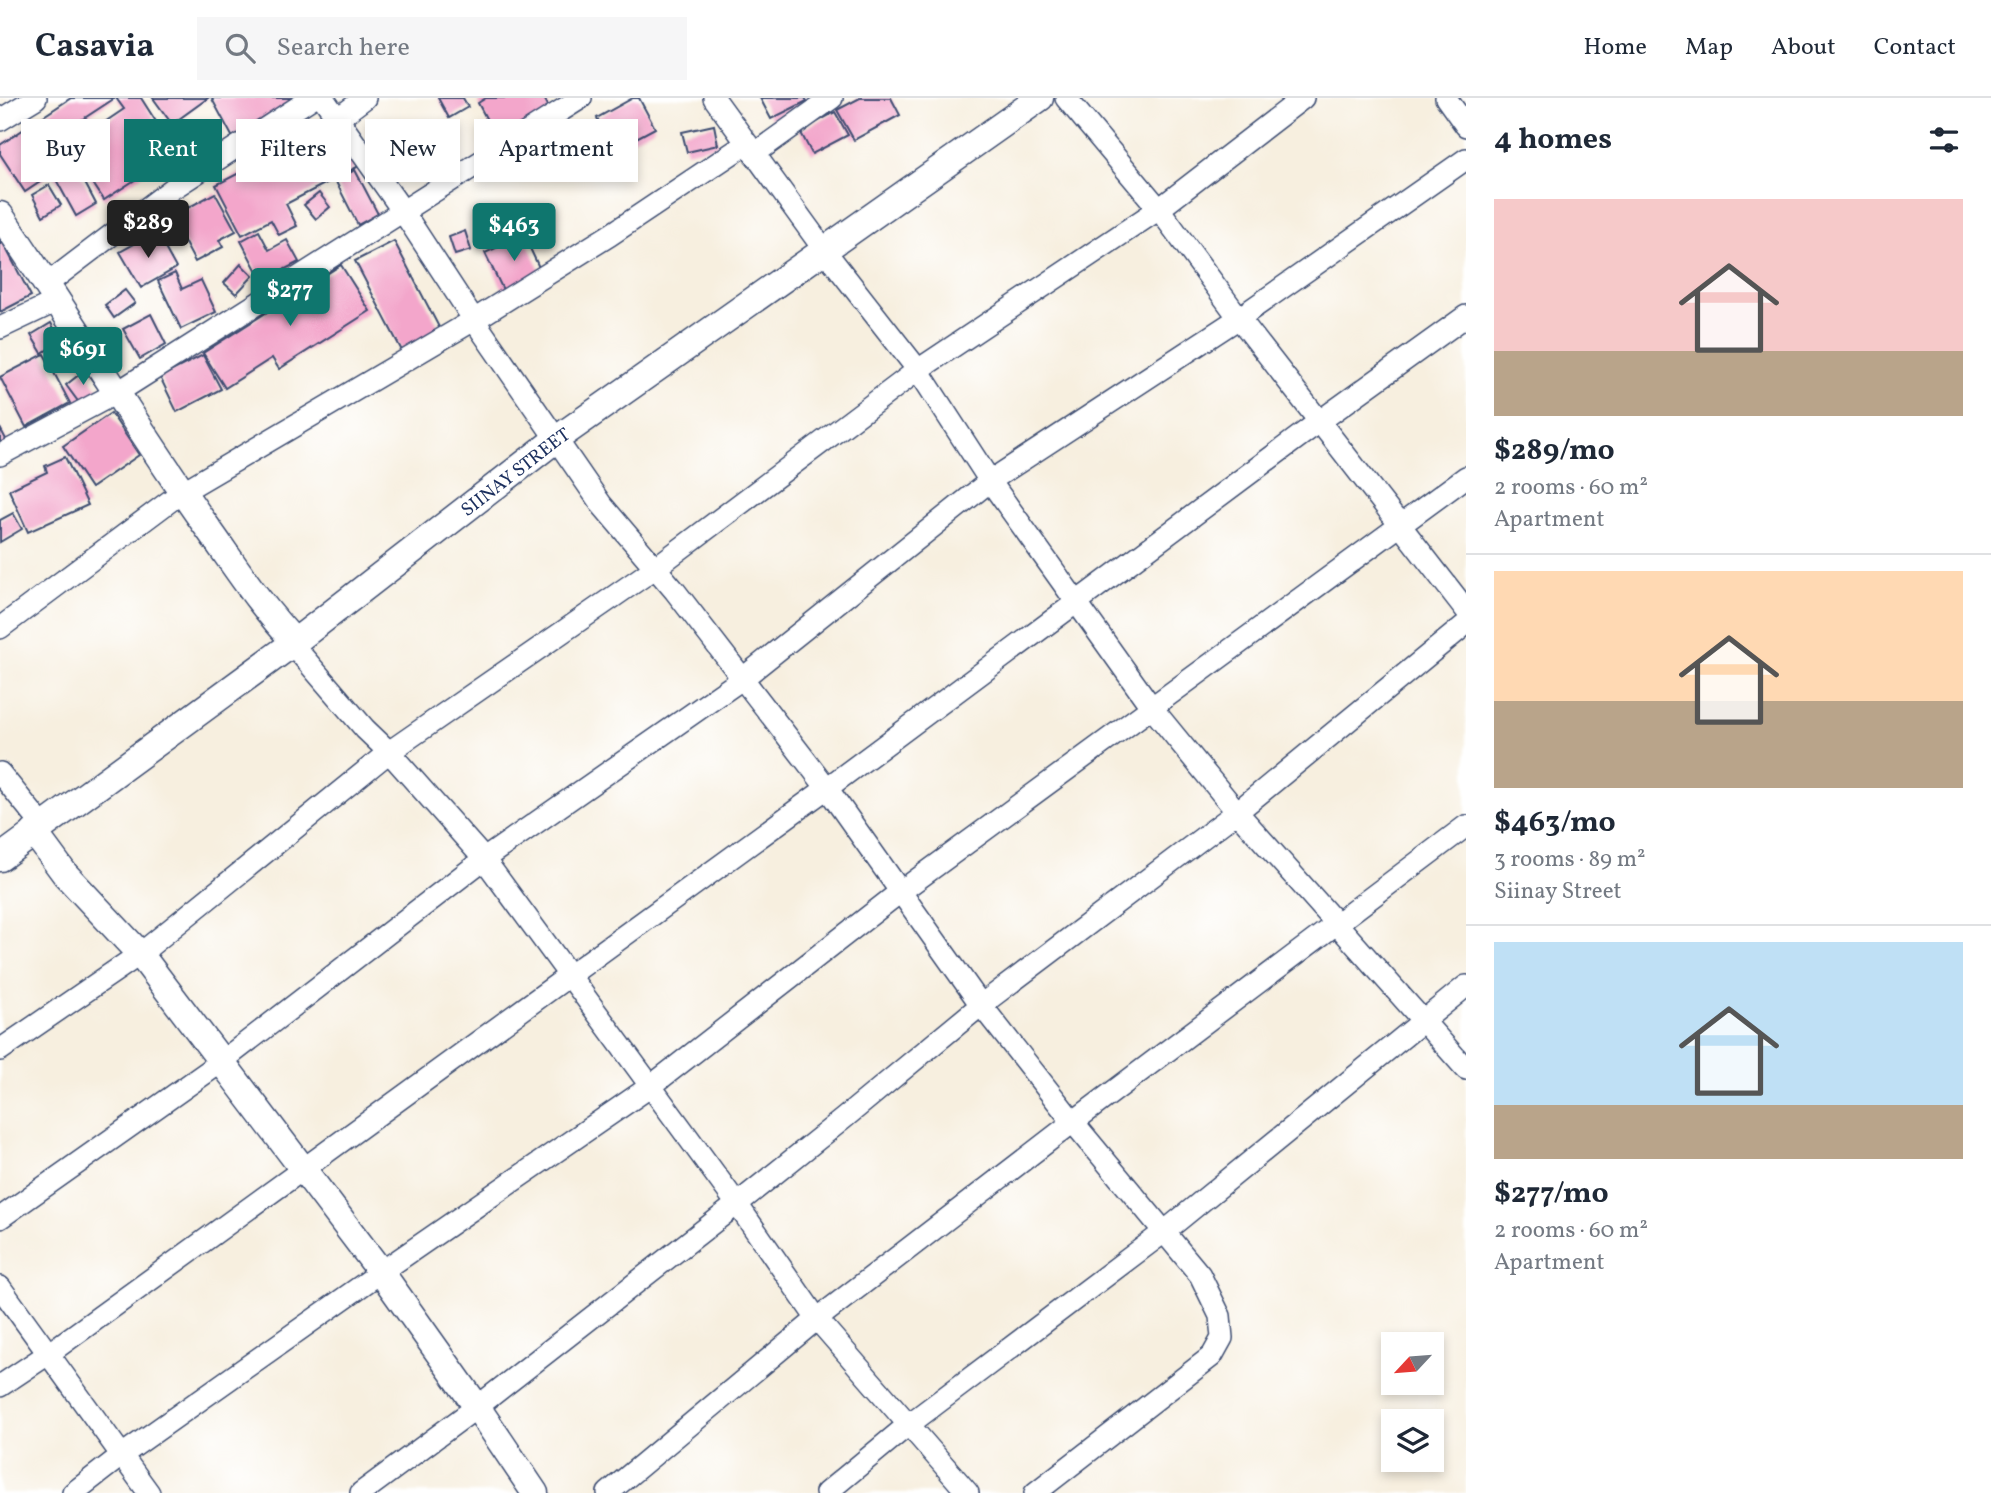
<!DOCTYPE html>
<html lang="en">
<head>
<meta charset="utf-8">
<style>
	:root { --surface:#fff; --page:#f6f6f7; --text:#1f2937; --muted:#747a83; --line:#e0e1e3; --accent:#0f766e }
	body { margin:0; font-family:Vollkorn,serif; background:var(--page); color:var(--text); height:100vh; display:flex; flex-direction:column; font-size:26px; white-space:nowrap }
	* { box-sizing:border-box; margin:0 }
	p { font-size:23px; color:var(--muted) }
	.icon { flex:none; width:38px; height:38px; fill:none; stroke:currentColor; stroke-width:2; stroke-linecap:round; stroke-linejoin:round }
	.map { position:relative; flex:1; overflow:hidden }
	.details { display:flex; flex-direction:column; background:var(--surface); width:525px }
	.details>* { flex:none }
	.banner { position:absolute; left:21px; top:21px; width:665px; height:63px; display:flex; gap:14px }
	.needle { width:46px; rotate:244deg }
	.controls { position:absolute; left:1381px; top:1234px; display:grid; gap:14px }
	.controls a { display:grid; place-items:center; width:63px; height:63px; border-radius:0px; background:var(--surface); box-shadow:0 4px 10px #0003; font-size:35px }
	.price { position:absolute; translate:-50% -60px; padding:0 16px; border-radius:7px; background:var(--accent); color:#fff; font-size:23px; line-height:46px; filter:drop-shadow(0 2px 4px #0008) }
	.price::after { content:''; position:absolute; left:50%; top:42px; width:21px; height:16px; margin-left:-10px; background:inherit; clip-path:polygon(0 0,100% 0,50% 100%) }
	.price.active { background:#222; color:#fff }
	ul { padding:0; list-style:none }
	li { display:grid; align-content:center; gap:14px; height:371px; padding:0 28px }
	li+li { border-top:2px solid var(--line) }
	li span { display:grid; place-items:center; height:217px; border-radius:0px; color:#555 }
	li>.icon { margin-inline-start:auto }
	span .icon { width:126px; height:126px; fill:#fffc; stroke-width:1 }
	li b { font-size:30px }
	h2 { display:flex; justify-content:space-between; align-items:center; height:84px; padding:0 28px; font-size:30px }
	.tag { padding:0 24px; border-radius:0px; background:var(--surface); box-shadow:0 4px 10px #0003; font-size:24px; line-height:63px }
	.tag.active { background:var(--accent); color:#fff }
	header { display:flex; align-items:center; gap:42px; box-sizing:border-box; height:98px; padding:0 35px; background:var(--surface); border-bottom:2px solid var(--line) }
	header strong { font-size:33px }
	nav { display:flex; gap:38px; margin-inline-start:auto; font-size:24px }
	.search { width:490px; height:63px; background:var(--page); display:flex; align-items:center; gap:18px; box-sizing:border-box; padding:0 24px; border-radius:0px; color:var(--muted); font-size:26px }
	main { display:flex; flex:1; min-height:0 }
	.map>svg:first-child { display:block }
	.building { fill:#f3a6cb }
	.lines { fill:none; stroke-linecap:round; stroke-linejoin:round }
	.minor-casing { stroke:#3c4c71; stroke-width:24 }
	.tertiary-casing { stroke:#3c4c71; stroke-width:29 }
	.minor { stroke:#fff; stroke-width:21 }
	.tertiary { stroke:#fff; stroke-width:26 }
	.labels { text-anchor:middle; stroke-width:5; stroke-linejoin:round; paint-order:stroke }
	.street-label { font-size:19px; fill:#1b2f5e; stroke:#fff }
</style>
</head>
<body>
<header>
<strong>Casavia</strong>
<div class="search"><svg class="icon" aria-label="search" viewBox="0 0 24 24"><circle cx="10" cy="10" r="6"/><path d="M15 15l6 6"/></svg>Search here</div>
<nav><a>Home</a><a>Map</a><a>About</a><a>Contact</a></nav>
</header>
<main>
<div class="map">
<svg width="1466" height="1395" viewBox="0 0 1466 1395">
	<rect width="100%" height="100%" fill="#fff"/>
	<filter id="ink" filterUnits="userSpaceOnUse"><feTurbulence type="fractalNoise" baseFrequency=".0143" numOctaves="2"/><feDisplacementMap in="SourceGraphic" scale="14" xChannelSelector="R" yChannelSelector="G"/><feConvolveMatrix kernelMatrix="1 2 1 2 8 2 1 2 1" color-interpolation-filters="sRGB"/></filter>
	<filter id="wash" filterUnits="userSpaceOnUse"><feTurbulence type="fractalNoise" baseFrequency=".00686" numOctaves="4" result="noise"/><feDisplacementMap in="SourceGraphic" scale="28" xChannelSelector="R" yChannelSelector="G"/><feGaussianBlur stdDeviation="1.57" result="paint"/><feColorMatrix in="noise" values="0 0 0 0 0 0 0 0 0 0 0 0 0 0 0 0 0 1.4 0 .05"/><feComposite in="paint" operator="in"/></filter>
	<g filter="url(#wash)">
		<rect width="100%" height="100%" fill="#f7efdf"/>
		<g id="blocks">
			<g class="building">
				<path d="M71 0H115L51 42 67 66 25 94 0 56V47Z"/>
				<path d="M116 0H141L176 55 104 102 77 61 108 41 99 28 124 11Z"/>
				<path d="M153 0H208L172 26Z"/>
				<path d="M214 0H308L233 40 212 1Z"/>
				<path d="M438 0H463L468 9 449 20Z"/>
				<path d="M486 0H544L552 15 498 43 478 5Z"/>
				<path d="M633 0H639L655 30 614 52 597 20Z"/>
				<path d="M760 0H805L807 3 771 21Z"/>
				<path d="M860 0H891L900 17 854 42 837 12Z"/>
				<path d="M835 14 848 37 812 56 800 33Z"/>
				<path d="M338 24 361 67 286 106 297 128 279 137 271 122 242 137 216 87Z"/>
				<path d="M714 27 718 47 687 54 682 34Z"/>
				<path d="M75 66 96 106 76 118 54 78Z"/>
				<path d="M355 72 378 116 358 127 335 82Z"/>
				<path d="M49 87 61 107 43 118 32 97Z"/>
				<path d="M215 95 236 133 219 142 223 149 195 164 171 119Z"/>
				<path d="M319 95 330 109 316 121 304 107Z"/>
				<path d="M521 131 543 178 505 196 485 155 509 144 506 138Z"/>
				<path d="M259 133 269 152 287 142 299 164 262 183 241 143Z"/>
				<path d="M465 133 471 152 455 157 449 139Z"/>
				<path d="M156 134 176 170 141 190 120 154Z"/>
				<path d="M0 139 31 198 0 214Z"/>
				<path d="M394 143 441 233 402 253 355 163Z"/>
				<path d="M241 166 253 178 236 196 224 185Z"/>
				<path d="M341 167 370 213 279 271 272 260 225 290 203 255Z"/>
				<path d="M175 175 182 191 201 182 216 214 181 231 158 183Z"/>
				<path d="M125 192 135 205 114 220 105 207Z"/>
				<path d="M151 216 166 246 140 261 123 231Z"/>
				<path d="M51 225 61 243 42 255 31 237Z"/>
				<path d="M44 256 70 305 26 329 0 279Z"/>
				<path d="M203 257 221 291 177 314 160 279Z"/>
				<path d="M85 272 99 292 80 306 66 287Z"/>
				<path d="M111 315 139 357 91 390 63 348Z"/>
				<path d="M0 330 10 349 0 354Z"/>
				<path d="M65 359 88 407 28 434 9 392 47 374 45 368Z"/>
				<path d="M13 415 22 431 0 444V422Z"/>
			</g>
		</g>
	</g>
	<g filter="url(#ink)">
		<use href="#blocks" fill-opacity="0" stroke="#3c4c71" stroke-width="2"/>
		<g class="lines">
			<g class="minor-casing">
				<g id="minor">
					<path d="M323 0 402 112 474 222 601 406 675 493 827 690 981 907 1073 1024 1200 1177 1220 1218 1222 1240 1212 1258 1035 1395"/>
					<path d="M714 0 825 153 918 272 990 383 1152 610 1237 714 1466 526"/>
					<path d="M1066 0 1159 111 1239 220 1466 512"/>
					<path d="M1446 0 1466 28"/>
					<path d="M337 21 365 0"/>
					<path d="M0 22 36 0"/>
					<path d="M754 56 832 0"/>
					<path d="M47 186 172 91 312 0"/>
					<path d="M0 230 59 202"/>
					<path d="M0 357 118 294 581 0"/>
					<path d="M0 530 182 394 474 222 610 137 746 46"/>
					<path d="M292 546 365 631 389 654 484 761 737 1106 817 1221 968 1395"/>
					<path d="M0 675 43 728"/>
					<path d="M0 952 140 856 389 654 655 470 918 272 1159 111 1303 0"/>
					<path d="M0 1120 221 964 484 761 742 581 990 383 1239 220 1466 61"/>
					<path d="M0 1189 149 1395"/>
					<path d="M0 1288 48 1256 302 1072 827 690 1320 323 1466 218"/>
					<path d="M73 1395 122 1357 381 1174 651 988 900 794 1466 379"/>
					<path d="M361 1395 477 1309 737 1106 843 1021 981 907 1237 714 1466 971"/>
					<path d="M608 1395 817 1221 1073 1024 1466 728"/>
					<path d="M826 1395 908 1327 1164 1134 1466 888"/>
				</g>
			</g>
			<g class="tertiary-casing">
				<g id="tertiary">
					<path d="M0 117C71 220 135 328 207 429 235 468 261 509 295 544"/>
					<path d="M34 734 65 776 140 856 381 1174 477 1309 535 1395"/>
					<path id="s1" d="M0 760 292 546 555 342 1040 0"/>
				</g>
			</g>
			<use href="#minor" class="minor"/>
			<use href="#tertiary" class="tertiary"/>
		</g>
	</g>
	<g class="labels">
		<g class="street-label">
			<text dy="7" stroke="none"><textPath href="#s1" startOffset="644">SIINAY STREET</textPath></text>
		</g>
	</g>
</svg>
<div class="controls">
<a><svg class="needle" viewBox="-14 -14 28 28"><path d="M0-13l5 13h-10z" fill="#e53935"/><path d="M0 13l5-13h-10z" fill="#747a83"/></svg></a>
<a><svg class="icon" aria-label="layers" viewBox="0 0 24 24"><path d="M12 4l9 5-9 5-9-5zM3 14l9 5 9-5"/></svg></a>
</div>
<b class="price active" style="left:148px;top:162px">$289</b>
<b class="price" style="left:514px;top:165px">$463</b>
<b class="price" style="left:290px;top:230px">$277</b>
<b class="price" style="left:83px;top:289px">$691</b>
<div class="banner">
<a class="tag">Buy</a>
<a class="tag active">Rent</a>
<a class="tag">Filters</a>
<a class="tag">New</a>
<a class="tag">Apartment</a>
</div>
</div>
<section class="details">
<h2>4 homes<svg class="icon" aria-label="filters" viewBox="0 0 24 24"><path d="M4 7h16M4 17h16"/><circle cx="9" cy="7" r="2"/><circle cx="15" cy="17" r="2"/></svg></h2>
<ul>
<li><span style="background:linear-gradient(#f6c9c9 70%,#b9a48a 0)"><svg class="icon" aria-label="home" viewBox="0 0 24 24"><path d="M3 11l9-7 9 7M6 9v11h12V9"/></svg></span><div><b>$289/mo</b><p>2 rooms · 60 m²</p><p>Apartment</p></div></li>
<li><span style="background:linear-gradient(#ffd9b3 60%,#b9a48a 0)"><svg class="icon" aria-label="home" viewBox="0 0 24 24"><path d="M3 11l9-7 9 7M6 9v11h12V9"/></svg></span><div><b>$463/mo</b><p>3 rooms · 89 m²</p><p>Siinay Street</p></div></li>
<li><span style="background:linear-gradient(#bfe0f5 75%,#b9a48a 0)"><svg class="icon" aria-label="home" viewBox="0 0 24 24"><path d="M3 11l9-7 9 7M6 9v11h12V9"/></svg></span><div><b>$277/mo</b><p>2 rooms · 60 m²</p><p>Apartment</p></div></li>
</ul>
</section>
</main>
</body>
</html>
